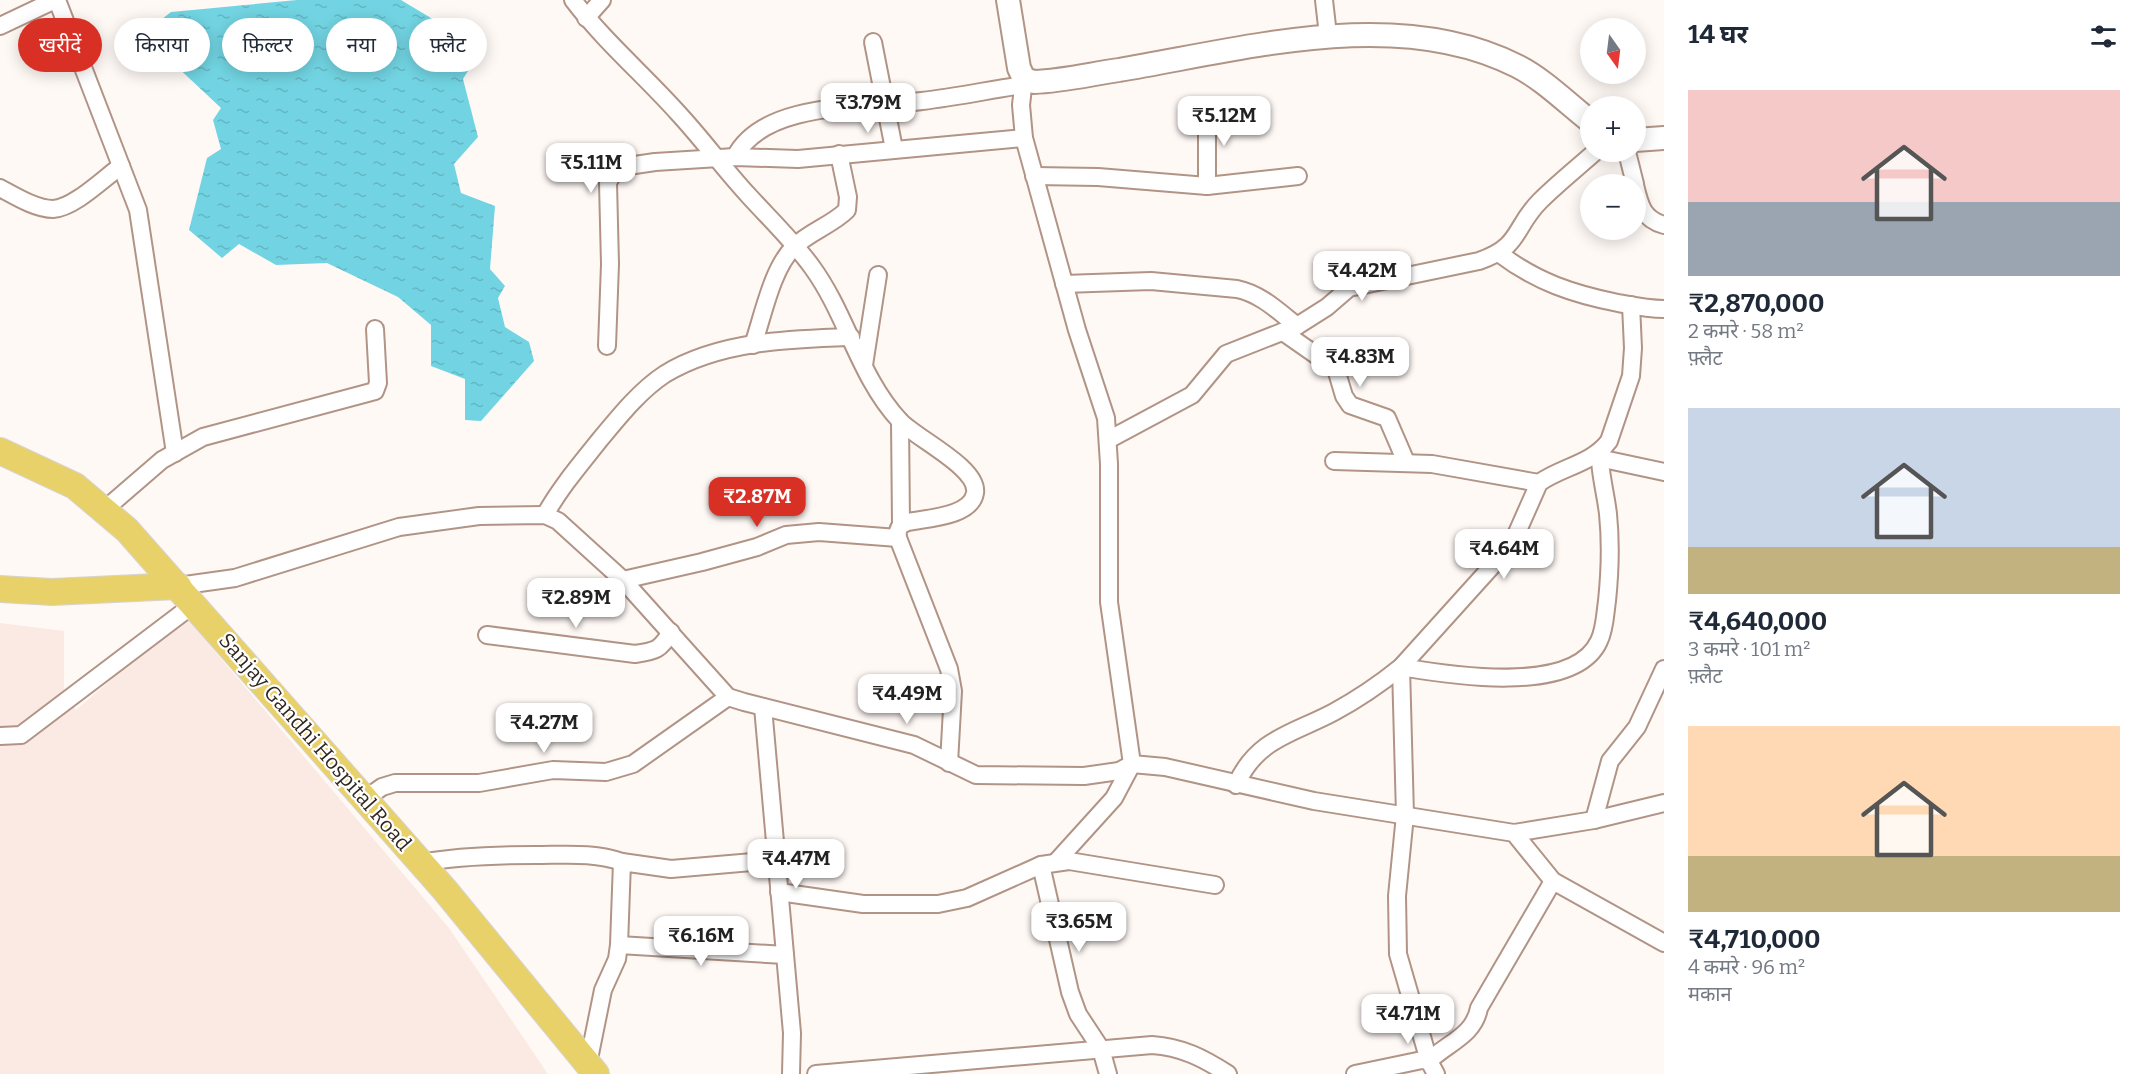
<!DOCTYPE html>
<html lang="hi">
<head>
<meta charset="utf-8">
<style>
	:root { --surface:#fff; --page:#f6f6f7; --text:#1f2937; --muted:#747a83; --accent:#d93025 }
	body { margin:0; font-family:Bitter,"Noto Sans Devanagari",serif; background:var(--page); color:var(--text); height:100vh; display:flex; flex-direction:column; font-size:22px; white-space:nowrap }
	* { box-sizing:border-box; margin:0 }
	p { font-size:20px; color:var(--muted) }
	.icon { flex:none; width:33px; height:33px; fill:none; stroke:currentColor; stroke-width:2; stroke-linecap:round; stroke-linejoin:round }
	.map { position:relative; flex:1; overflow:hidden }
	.panel { display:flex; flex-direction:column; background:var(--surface); width:480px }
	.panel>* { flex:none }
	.guide { position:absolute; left:18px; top:18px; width:570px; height:54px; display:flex; gap:12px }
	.needle { width:39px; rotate:166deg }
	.tools { position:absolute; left:1580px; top:18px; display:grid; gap:12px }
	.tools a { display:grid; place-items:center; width:66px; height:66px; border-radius:50%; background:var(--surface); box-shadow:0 3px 15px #0003; font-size:30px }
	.price { position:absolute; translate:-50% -51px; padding:0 14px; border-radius:12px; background:#fff; color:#222; font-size:20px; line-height:39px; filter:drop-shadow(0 2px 3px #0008) }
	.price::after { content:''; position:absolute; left:50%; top:36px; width:18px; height:14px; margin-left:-9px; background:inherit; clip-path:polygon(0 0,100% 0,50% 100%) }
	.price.selected { background:var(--accent); color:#fff }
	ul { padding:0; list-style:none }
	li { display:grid; align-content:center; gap:12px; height:318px; padding:0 24px }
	li span { display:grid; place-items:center; height:186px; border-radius:0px; color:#555 }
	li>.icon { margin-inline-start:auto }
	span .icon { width:108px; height:108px; fill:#fffc; stroke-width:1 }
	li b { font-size:26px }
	h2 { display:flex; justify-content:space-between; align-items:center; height:72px; padding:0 24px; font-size:26px }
	.tag { padding:0 21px; border-radius:27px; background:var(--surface); box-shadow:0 3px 15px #0003; font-size:21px; line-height:54px }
	.tag.selected { background:var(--accent); color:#fff }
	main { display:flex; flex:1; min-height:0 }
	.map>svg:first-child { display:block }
	.built { fill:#faeae3 }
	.water { fill:url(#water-ripples) }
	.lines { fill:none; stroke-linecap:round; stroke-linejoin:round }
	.street-casing { stroke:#b19486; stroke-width:20 }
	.secondary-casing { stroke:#b19486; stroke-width:26 }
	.primary-casing { stroke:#d6d4d2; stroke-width:28 }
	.street { stroke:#fff; stroke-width:16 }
	.secondary { stroke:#fff; stroke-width:22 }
	.primary { stroke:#e9d16a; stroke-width:26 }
	.labels { text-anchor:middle; stroke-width:4.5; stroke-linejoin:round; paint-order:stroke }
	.street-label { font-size:21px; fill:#312620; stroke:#fff }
</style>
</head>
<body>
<main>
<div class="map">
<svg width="1664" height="1074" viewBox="0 0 1664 1074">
	<defs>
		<pattern id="water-ripples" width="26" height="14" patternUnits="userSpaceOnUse" patternTransform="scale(1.5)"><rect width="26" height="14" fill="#72d4e2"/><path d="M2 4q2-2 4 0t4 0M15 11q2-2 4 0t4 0" fill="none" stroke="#63b6c2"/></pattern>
	</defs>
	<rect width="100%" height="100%" fill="#fff9f6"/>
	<path class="built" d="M185 616 449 928 548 1074H0V623L64 631V692L76 710Z"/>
	<path class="water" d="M297 0H401L451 30 471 66 463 79 478 137 454 164 461 193 495 206 490 269 505 286 498 298 505 327 529 342 534 361 481 421 465 420V379L431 366V325L398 297 327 263 276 265 239 244 222 258 189 230 207 158 221 149 213 120 221 108 173 63 145 55 153 26 171 12Z"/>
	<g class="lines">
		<g class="street-casing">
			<g id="street">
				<path d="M57 0 138 210 175 453"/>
				<path d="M573 0C604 41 644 75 678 113 703 140 724 169 749 196 770 219 794 242 812 267 847 315 859 377 900 421 917 439 979 468 975 493 971 517 926 518 908 522 899 525 897 529 898 538L949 669 953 691 949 763"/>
				<path d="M1324 0 1328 35"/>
				<path d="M586 18 602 0"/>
				<path d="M0 26 55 0"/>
				<path d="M873 42 894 149"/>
				<path d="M1024 79 1021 105 1024 138 1077 330 1106 418 1109 464V602L1132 764 1114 798 1056 862"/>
				<path d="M1207 108V186"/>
				<path d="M1627 152 1635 184"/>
				<path d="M735 157C764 100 868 108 922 101 956 97 989 90 1023 85"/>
				<path d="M1034 176 1098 177 1207 186 1298 176"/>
				<path d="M1635 185C1640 206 1643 219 1664 225"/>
				<path d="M0 188C15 196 36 209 53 209 74 208 104 178 121 166"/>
				<path d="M1500 254C1537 282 1573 294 1618 303 1634 306 1648 309 1664 309"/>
				<path d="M1064 284 1151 281 1237 289C1261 294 1278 311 1297 326"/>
				<path d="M1283 332 1336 369 1344 396 1350 405 1387 418 1406 462"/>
				<path d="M753 345C763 316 772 268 794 247 809 232 832 225 847 210L848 197 839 154"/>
				<path d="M607 346 610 264 608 183 613 173 628 166 655 162 735 157 798 159 1024 138"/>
				<path d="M864 365 878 275"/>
				<path d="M900 421 901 524"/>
				<path d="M1108 440 1192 395 1226 354 1297 326 1327 307 1349 288 1479 261C1522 246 1513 228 1540 201 1557 184 1577 168 1595 152"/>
				<path d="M1594 457 1664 472"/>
				<path d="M1334 461 1432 464 1539 483"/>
				<path d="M104 510 162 460 203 437 375 391 378 383 375 329"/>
				<path d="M545 515C560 488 579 466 598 442 618 418 639 391 665 374 719 341 789 339 851 337"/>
				<path d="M623 580 702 562 757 547 786 535 819 532 898 538"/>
				<path d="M178 586 235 578 399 527 479 516 545 515 558 521 623 580 728 697 744 702 914 745 976 775 1084 776 1119 771 1132 764 1165 767 1314 801 1514 833 1553 881 1664 943"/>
				<path d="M487 635 635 654C656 651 660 650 671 632"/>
				<path d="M763 707 792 1033 791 1074"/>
				<path d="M0 736 21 735 194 604"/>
				<path d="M1236 785C1257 738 1293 734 1334 712 1358 699 1380 684 1401 667L1512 544 1539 483C1561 467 1592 464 1609 441L1631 376 1633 348 1631 305"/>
				<path d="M365 799 382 787 395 783H479L553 770 606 772 633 764 728 697"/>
				<path d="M1594 820 1610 761 1637 727 1664 669"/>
				<path d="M1514 833 1594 820 1664 803"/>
				<path d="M420 863C459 856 496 855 535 855 565 855 594 852 622 862"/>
				<path d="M1041 865 1070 992 1078 1014 1101 1049 1108 1074"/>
				<path d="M1553 881 1479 1008C1474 1036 1447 1043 1429 1061L1398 954 1397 896 1405 815 1401 667C1448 675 1574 696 1599 641 1605 629 1605 614 1607 601 1610 572 1611 543 1608 514 1606 496 1601 478 1600 460"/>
				<path d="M779 892 863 904H938L967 898 1041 865 1069 861 1215 885"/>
				<path d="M619 945 785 955"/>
				<path d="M588 1064 603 990 617 959 619 945 622 862 671 869 776 860"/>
				<path d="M816 1074 1152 1045C1182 1047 1203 1058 1228 1074"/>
				<path d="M1355 1074 1422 1060 1429 1061 1436 1074"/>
			</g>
		</g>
		<g class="secondary-casing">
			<g id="secondary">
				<path d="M1008 0 1019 68 1024 79 1034 82C1063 81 1091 74 1119 70 1245 49 1397 5 1517 66 1543 79 1567 103 1590 121"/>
				<path d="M1635 140 1664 138"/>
			</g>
		</g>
		<g class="primary-casing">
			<g id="primary">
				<path d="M0 451 75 486 127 530 444 889 596 1074"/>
				<path d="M0 589 52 592 178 586"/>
			</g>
		</g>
		<use href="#street" class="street"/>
		<use href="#secondary" class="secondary"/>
		<use href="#primary" class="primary"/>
	</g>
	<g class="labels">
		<g class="street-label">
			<text transform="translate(315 742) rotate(49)" y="7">Sanjay Gandhi Hospital Road</text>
		</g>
	</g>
</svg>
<div class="tools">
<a><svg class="needle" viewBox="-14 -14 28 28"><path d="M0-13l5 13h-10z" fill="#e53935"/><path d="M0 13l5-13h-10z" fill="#747a83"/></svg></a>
<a>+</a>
<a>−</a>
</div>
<b class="price" style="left:868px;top:134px">₹3.79M</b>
<b class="price" style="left:1224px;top:147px">₹5.12M</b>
<b class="price" style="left:591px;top:194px">₹5.11M</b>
<b class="price" style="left:1362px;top:302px">₹4.42M</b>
<b class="price" style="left:1360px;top:388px">₹4.83M</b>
<b class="price selected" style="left:757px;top:528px">₹2.87M</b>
<b class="price" style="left:1504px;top:580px">₹4.64M</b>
<b class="price" style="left:576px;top:629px">₹2.89M</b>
<b class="price" style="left:907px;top:725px">₹4.49M</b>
<b class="price" style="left:544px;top:754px">₹4.27M</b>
<b class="price" style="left:796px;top:890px">₹4.47M</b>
<b class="price" style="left:1079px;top:953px">₹3.65M</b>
<b class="price" style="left:701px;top:967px">₹6.16M</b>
<b class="price" style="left:1408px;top:1045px">₹4.71M</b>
<div class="guide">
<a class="tag selected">खरीदें</a>
<a class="tag">किराया</a>
<a class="tag">फ़िल्टर</a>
<a class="tag">नया</a>
<a class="tag">फ़्लैट</a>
</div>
</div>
<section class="panel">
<h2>14 घर<svg class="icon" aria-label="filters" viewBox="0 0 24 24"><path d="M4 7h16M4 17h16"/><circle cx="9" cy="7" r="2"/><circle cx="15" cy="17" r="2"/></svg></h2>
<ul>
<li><span style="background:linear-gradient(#f6c9c9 60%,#9aa5b1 0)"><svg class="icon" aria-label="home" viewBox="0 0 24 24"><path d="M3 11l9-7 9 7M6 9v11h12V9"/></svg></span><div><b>₹2,870,000</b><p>2 कमरे · 58 m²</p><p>फ़्लैट</p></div></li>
<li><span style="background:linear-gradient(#c9d6e8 75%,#c2b280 0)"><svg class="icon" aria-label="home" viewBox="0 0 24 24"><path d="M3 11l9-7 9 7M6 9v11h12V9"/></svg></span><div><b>₹4,640,000</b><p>3 कमरे · 101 m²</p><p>फ़्लैट</p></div></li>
<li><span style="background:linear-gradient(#ffd9b3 70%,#c2b280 0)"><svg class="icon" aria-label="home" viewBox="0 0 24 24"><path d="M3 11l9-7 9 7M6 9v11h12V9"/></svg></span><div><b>₹4,710,000</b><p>4 कमरे · 96 m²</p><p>मकान</p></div></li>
</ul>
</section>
</main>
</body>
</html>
